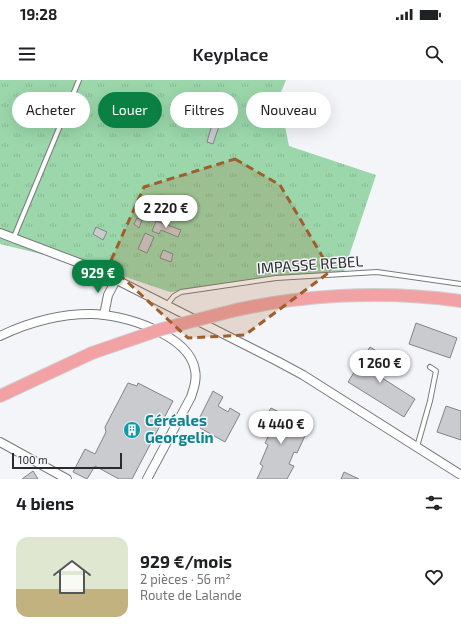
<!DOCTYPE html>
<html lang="fr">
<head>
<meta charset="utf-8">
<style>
	:root { --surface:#fff; --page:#f6f6f6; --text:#202124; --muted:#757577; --line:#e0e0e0; --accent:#0b8043 }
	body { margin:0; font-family:"Exo 2",sans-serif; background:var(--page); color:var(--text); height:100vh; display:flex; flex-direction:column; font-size:15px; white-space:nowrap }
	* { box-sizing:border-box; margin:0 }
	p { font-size:13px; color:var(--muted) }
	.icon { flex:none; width:22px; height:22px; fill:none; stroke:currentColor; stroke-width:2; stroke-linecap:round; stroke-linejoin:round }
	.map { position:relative; height:399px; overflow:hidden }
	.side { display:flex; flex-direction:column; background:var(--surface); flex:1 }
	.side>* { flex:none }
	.guide { position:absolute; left:12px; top:12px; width:437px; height:36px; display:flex; gap:8px }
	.scale { position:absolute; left:12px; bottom:10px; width:110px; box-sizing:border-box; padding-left:4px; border:2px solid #2a2a2c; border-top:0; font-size:11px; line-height:14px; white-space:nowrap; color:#2a2a2c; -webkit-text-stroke:3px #f4f5f9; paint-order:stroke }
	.price { position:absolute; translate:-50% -34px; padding:0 9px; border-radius:14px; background:#fff; color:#222; font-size:13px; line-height:26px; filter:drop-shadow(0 1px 2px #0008) }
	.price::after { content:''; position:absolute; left:50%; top:24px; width:12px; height:9px; margin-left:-6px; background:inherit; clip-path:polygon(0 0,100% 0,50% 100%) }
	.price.active { background:var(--accent); color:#fff }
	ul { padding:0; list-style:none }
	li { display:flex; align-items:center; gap:12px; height:100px; padding:0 16px }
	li+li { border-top:1px solid var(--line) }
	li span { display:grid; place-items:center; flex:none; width:112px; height:80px; border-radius:12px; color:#555 }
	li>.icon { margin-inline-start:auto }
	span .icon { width:48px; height:48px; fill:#fffc; stroke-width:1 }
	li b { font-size:17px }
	h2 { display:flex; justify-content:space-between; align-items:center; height:48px; padding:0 16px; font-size:17px }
	.chip { padding:0 14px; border-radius:18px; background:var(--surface); box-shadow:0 4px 16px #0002; font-size:14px; line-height:36px }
	.chip.active { background:var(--accent); color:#fff }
	.status { display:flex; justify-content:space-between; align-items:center; height:28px; padding:0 20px; background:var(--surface); direction:ltr }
	.status svg { height:11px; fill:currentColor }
	header { display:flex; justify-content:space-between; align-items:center; height:52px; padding:0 16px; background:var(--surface); font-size:18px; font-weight:600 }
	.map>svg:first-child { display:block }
	.grass { fill:url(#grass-tufts) }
	.building { fill:#cacbcf; stroke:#838487 }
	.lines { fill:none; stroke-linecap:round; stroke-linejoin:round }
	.lane-casing { stroke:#78797d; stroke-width:6 }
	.street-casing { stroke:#78797d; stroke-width:10 }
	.primary-casing { stroke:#d0d0d1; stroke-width:14 }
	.lane { stroke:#fff; stroke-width:4 }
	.street { stroke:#fff; stroke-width:8 }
	.primary { stroke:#f2a2a4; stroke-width:12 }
	.primary-bridge-casing { stroke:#d0d0d1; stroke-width:14; stroke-linecap:butt }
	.primary-bridge { stroke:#f2a2a4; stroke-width:12 }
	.marked { fill:#a05e2c; fill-opacity:0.2; stroke:#a05e2c; stroke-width:3; stroke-dasharray:8 5; stroke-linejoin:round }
	.labels { text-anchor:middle; stroke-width:3; stroke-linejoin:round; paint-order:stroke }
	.street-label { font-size:15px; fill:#2a2a2c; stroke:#f4f5f9 }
	.culture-label { font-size:15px; font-weight:bold; fill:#0d838f; stroke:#f4f5f9; text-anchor:start }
</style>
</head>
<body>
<div class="status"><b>19:28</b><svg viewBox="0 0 49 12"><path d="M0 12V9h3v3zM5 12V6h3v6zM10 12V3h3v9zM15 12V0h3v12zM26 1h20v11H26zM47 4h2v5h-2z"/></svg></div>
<header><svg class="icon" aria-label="menu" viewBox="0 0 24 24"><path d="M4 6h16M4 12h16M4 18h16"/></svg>Keyplace<svg class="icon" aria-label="search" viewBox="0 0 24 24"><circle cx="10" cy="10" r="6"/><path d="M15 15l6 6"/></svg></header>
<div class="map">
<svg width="461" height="399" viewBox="0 0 461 399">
	<defs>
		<pattern id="grass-tufts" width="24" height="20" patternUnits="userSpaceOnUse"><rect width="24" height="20" fill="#9bd7aa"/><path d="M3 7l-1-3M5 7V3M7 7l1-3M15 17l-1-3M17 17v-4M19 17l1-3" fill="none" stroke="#86b992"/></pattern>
	</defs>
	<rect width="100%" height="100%" fill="#f4f5f9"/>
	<path class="grass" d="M0 0H286L279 17 289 66 376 95 343 194 170 212 102 189 0 164Z"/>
	<g class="building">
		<path d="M216 32 223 34 213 64 207 62 211 48 210 47Z"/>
		<path d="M137 138 142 140 139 148 134 144Z"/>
		<path d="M156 141 181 150 178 157 161 150 159 154 152 151Z"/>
		<path d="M96 147 107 152 103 160 93 154Z"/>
		<path d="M145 153 154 157 147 173 138 169Z"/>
		<path d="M163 170 173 174 171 182 160 178Z"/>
		<path d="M416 243 457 258 450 278 409 264Z"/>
		<path d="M370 267 387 278 384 283 386 284 379 296 415 319 404 337 348 302Z"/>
		<path d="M128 303 137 306 138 303 173 321 132 399H119L95 386 87 399 73 392 85 369 95 374 106 352 105 347Z"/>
		<path d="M213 311 223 317 218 326 228 332 230 328 240 334 225 362 200 348 205 339 200 337Z"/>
		<path d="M446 326 461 331V360L437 352Z"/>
		<path d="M271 328 309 347 297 373 294 372 289 384 294 386 287 399H257L263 386 260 384 268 365 265 363 272 349 261 344Z"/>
		<path d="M33 391 38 399H22Z"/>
		<path d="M344 392 359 399H341Z"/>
	</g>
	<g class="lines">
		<g class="lane-casing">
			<g id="lane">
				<path d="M14 157 79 0"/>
				<path d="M166 226 174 216 181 212 276 198 377 192 461 204"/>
				<path d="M417 367 430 321 436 291 430 287"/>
			</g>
		</g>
		<g class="street-casing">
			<g id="street">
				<path d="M0 153 95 189 277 281 303 295 461 395"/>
				<path d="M104 235 108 215 116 200"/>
				<path d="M0 256C29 242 59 234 91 234 122 234 189 254 195 290 197 299 194 308 191 317L147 399"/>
				<path d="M0 362 67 399"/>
			</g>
		</g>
		<g class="primary-casing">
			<g id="primary">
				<path d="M220 234C297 214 383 210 461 221"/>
				<path d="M0 316 92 273"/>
			</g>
		</g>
		<use href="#lane" class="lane"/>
		<use href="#street" class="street"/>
		<use href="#primary" class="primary"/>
		<g class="primary-bridge-casing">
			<path id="primary-bridge" d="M92 273 162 249 220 234"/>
		</g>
		<use href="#primary-bridge" class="primary-bridge"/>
	</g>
	<path class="marked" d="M235 79 280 105 331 191 245 255 188 258 109 185 144 107Z"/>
	<defs>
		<g id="building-disc" transform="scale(0.9)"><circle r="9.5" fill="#0f9aa8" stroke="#f4f5f9"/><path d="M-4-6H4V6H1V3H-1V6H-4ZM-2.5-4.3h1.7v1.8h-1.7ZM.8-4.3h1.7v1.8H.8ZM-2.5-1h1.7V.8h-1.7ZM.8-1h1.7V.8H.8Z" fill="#fff"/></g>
	</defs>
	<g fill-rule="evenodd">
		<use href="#building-disc" x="132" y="350"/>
	</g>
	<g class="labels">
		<g class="street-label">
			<text transform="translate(310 185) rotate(-4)" y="5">IMPASSE REBEL</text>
		</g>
		<g class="culture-label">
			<text x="145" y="346">Céréales<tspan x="145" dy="17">Georgelin</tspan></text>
		</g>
	</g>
</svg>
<div class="scale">100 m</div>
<b class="price" style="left:166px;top:149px">2 220 €</b>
<b class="price active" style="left:98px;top:214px">929 €</b>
<b class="price" style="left:380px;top:304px">1 260 €</b>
<b class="price" style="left:281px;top:365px">4 440 €</b>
<div class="guide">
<a class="chip">Acheter</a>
<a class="chip active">Louer</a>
<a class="chip">Filtres</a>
<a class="chip">Nouveau</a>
</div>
</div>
<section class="side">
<h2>4 biens<svg class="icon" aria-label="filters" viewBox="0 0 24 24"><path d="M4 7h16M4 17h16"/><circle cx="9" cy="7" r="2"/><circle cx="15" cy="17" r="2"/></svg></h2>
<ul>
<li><span style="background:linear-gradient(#dfe7d0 65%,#c2b280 0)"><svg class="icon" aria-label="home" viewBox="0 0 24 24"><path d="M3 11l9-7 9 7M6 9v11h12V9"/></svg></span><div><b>929 €/mois</b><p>2 pièces · 56 m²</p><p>Route de Lalande</p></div><svg class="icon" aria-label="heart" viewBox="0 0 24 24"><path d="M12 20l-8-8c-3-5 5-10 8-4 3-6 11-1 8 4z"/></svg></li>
</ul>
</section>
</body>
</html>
